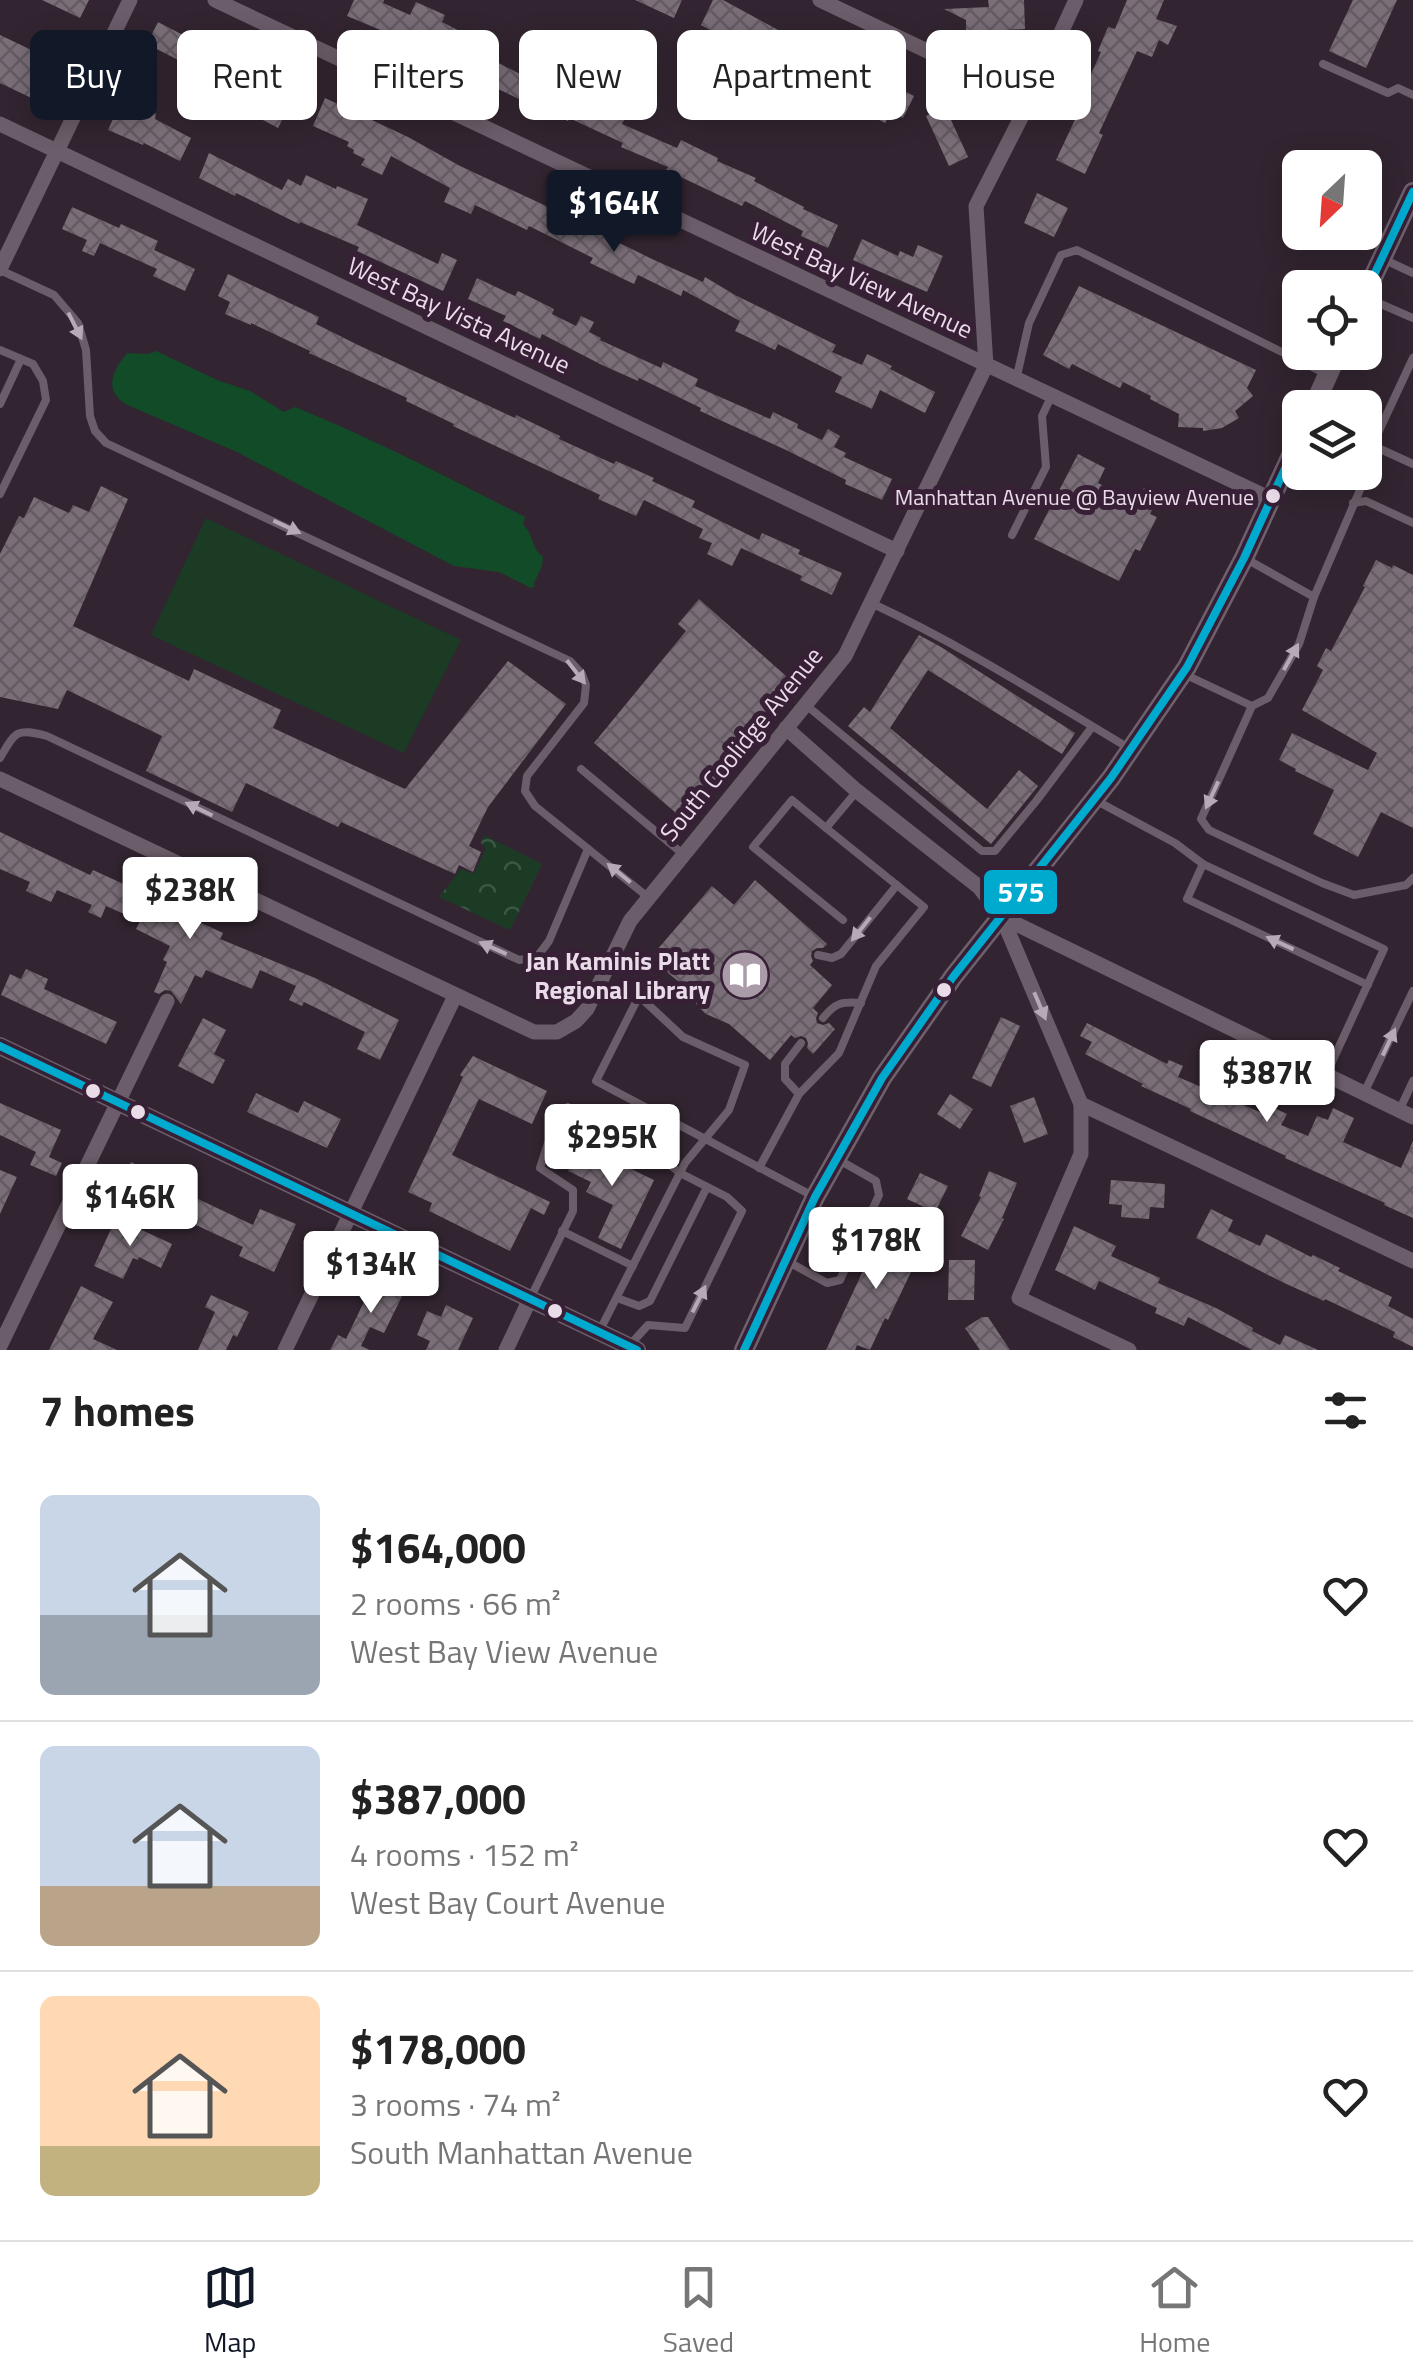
<!DOCTYPE html>
<html lang="en">
<head>
<meta charset="utf-8">
<style>
	:root { --surface:#fff; --page:#f6f6f6; --text:#222; --muted:#767676; --line:#e0e0e0; --accent:#111827 }
	body { margin:0; font-family:"Titillium Web",sans-serif; background:var(--page); color:var(--text); height:100vh; display:flex; flex-direction:column; font-size:38px; white-space:nowrap }
	* { box-sizing:border-box; margin:0 }
	p { font-size:32px; color:var(--muted) }
	.icon { flex:none; width:55px; height:55px; fill:none; stroke:currentColor; stroke-width:2; stroke-linecap:round; stroke-linejoin:round }
	.map { position:relative; height:1350px; overflow:hidden }
	.side { display:flex; flex-direction:column; background:var(--surface); flex:1 }
	.side>* { flex:none }
	.banner { position:absolute; left:30px; top:30px; width:1355px; height:90px; display:flex; gap:20px }
	.needle { width:65px; rotate:205deg }
	.fabs { position:absolute; left:1282px; top:150px; display:grid; gap:20px }
	.fabs a { display:grid; place-items:center; width:100px; height:100px; border-radius:15px; background:var(--surface); box-shadow:0 5px 25px #0003; font-size:50px }
	.price { position:absolute; translate:-50% -85px; padding:0 22px; border-radius:10px; background:#fff; color:#222; font-size:32px; line-height:65px; filter:drop-shadow(0 2px 5px #0008) }
	.price::after { content:''; position:absolute; left:50%; top:60px; width:30px; height:22px; margin-left:-15px; background:inherit; clip-path:polygon(0 0,100% 0,50% 100%) }
	.price.selected { background:var(--accent); color:#fff }
	ul { padding:0; list-style:none }
	li { display:flex; align-items:center; gap:30px; height:250px; padding:0 40px }
	li+li { border-top:2px solid var(--line) }
	li span { display:grid; place-items:center; flex:none; width:280px; height:200px; border-radius:15px; color:#555 }
	li>.icon { margin-inline-start:auto }
	span .icon { width:120px; height:120px; fill:#fffc; stroke-width:1 }
	li b { font-size:42px }
	h2 { display:flex; justify-content:space-between; align-items:center; height:120px; padding:0 40px; font-size:42px }
	.pill { padding:0 35px; border-radius:15px; background:var(--surface); box-shadow:0 5px 25px #0003; font-size:35px; line-height:90px }
	.pill.selected { background:var(--accent); color:#fff }
	.tabs { display:flex; justify-content:space-around; align-items:center; height:140px; border-top:2px solid var(--line); background:var(--surface); font-size:28px; color:var(--muted) }
	.tabs a { display:grid; justify-items:center; gap:5px }
	.tabs .selected { color:var(--accent) }
	.map>svg:first-child { display:block }
	.green { fill:#1b3b25 }
	.park { fill:url(#park-crowns) }
	.water { fill:#124b27 }
	.building { fill:url(#building-cross-hatch) }
	.lines { fill:none; stroke-linecap:round; stroke-linejoin:round }
	.service { stroke:#6b5d6a; stroke-width:8 }
	.minor { stroke:#6b5d6a; stroke-width:15 }
	.tertiary { stroke:#6b5d6a; stroke-width:18 }
	.secondary { stroke:#6e606d; stroke-width:20 }
	.bus-1-casing { stroke:#372036; stroke-width:15 }
	.bus-1 { stroke:#00a9ce; stroke-width:8 }
	.oneway { fill:#b7a9b6 }
	.bus-dot { fill:#eadbe9; stroke:#372036; stroke-width:4 }
	.labels { text-anchor:middle; stroke-width:10; stroke-linejoin:round; paint-order:stroke }
	.bus-label { font-size:22px; fill:#eadbe9; stroke:#372036; text-anchor:end }
	.street-label { font-size:25px; fill:#eadbe9; stroke:#372036 }
	.poi-label { font-size:25px; font-weight:bold; fill:#eadbe9; stroke:#372036; text-anchor:end }
	.line-badge { stroke:#372036; stroke-width:4 }
	.badge-label { font-size:28px; text-anchor:middle; font-weight:bold; fill:#fff }
</style>
</head>
<body>
<div class="map">
<svg width="1413" height="1350" viewBox="0 0 1413 1350">
	<defs>
		<pattern id="park-crowns" width="20" height="18" patternUnits="userSpaceOnUse" patternTransform="scale(2.5)"><rect width="20" height="18" fill="#1b3b25"/><path d="M2 6a3 3 0 1 1 6 0M12 15a3 3 0 1 1 6 0" fill="none" stroke="#3c5745"/></pattern>
		<pattern id="building-cross-hatch" width="8" height="8" patternUnits="userSpaceOnUse" patternTransform="scale(2.5)"><rect width="8" height="8" fill="#7a6e78"/><path d="M0 0l8 8M0 8l8-8" fill="none" stroke="#635a62"/></pattern>
	</defs>
	<rect width="100%" height="100%" fill="#322531"/>
	<path class="green" d="M206 518 461 640 404 753 151 635Z"/>
	<path class="park" d="M484 835 542 864 510 930 439 897 461 869 474 874 486 848 481 843Z"/>
	<path class="water" d="M156 351 217 380 250 391 284 412 295 407C374 439 449 478 525 517L523 524C535 537 530 546 543 557L542 566 534 583 535 586 531 588 499 572 454 566 237 452 125 404C103 388 113 371 127 353L148 354Z"/>
	<g class="building">
		<path d="M42 0H89L80 18Z"/>
		<path d="M354 0H384L383 3 410 15 416 2 445 15 442 22 493 48 489 58 541 85 545 75 582 92 578 99 624 120 622 124 677 148 681 140 718 158 717 161 756 178 754 181 804 207 803 209 838 225 828 248 801 236 803 231 745 201 742 206 666 170 668 167 621 147 623 143 569 118 568 121 527 103 442 62 445 57 347 16Z"/>
		<path d="M635 0H682L674 18Z"/>
		<path d="M713 0H723L806 45 805 47 843 65 845 61 914 96 903 118 891 112 885 123 842 101 841 103 816 90 821 81 794 68 789 80 778 74 771 86 749 74 761 51 735 37 732 42 701 25Z"/>
		<path d="M988 0H1024L1025 29 966 32V20L944 9 989 7Z"/>
		<path d="M1127 0H1164L1156 19 1177 26 1168 45 1159 40 1152 57 1137 51 1099 133 1103 135 1085 174 1056 160 1080 109 1076 107 1101 52 1098 51 1108 27 1115 29Z"/>
		<path d="M1353 0H1397L1366 68 1329 51Z"/>
		<path d="M158 22 206 47 208 41 231 51 221 73 189 58 186 64 147 44Z"/>
		<path d="M0 35 61 64 42 103 0 83Z"/>
		<path d="M253 67 299 87 278 128 250 113 260 94 243 86Z"/>
		<path d="M325 98 408 137 460 166 557 211 558 209 594 228 593 230 652 259 703 282 705 277 735 295 836 345 832 352 862 365 867 354 892 366 890 369 935 392 925 413 880 390 872 409 835 392 842 377 778 344 775 350 735 331 740 321 683 290 681 296 638 275 634 284 590 263 593 258 529 226 527 230 475 205 471 214 444 202 450 188 391 156 382 175 361 165 365 159 353 153 354 150 347 146 349 142 313 126Z"/>
		<path d="M122 99 156 114 155 119 191 138 180 161 144 143 143 145 108 130Z"/>
		<path d="M945 107 968 157 949 166 926 116Z"/>
		<path d="M209 153 282 190 288 179 301 186 306 175 336 189 337 186 368 199 357 225 438 264 442 253 457 260 443 291 357 251 359 247 300 222 299 224 236 193 235 196 199 178Z"/>
		<path d="M1037 193 1068 208 1054 237 1024 223Z"/>
		<path d="M72 207 119 228 121 224 158 241 154 250 195 269 185 291 153 276 157 269 100 243 94 256 82 251 87 240 62 229Z"/>
		<path d="M862 239 898 256 900 251 913 257 918 245 943 256 927 292 853 260Z"/>
		<path d="M228 274 319 317 316 324 358 345 515 418 516 415 560 436 559 439 614 464 616 461 654 478 652 481 695 501 692 507 759 540 762 533 800 550 798 554 842 573 832 595 800 580 802 576 741 548 732 566 707 554 712 543 699 538 703 529 644 500 636 516 598 499 600 495 453 426 454 424 406 401 407 398 309 353 310 351 251 323V325L225 314 230 302 218 296Z"/>
		<path d="M477 278 515 296 518 291 554 309 552 314 576 326 581 316 594 322 589 332 601 338 600 340 661 368 663 362 698 379 695 386 770 419 773 412 798 424 797 428 822 440 828 429 840 436 834 447 846 453 844 457 892 479 882 500 845 484 846 480 786 450 700 411 701 408 639 378 638 381 602 365 542 334 540 339 503 321 506 316 468 299Z"/>
		<path d="M1079 286 1256 370 1247 388 1253 396 1235 411 1239 418 1222 428 1203 431V428L1178 427 1179 414 1150 399 1151 396 1123 382 1120 388 1072 364 1069 369 1043 355Z"/>
		<path d="M1078 454 1105 468 1098 483 1136 502 1144 488 1159 496 1150 514 1157 517 1140 551 1135 549 1119 581 1034 539Z"/>
		<path d="M101 486 128 499 73 626 189 681 194 669 281 710 273 728 405 789 508 661 566 704 488 807 469 846 481 852 473 872 459 865 455 874 341 822 338 827 246 783 232 812 146 771 162 736 67 690 58 709 0 697V554L19 516 24 518 34 497 69 513 73 505 89 512Z"/>
		<path d="M1376 560 1392 568 1393 565 1413 575V828L1381 812 1358 857 1313 834 1334 790 1295 771 1296 769 1279 760 1292 733 1368 770 1377 753 1302 710 1323 670 1317 666 1326 648 1331 651 1365 587 1363 586Z"/>
		<path d="M699 599 795 684 683 819 594 743 686 631 678 624Z"/>
		<path d="M919 635 941 647 1075 733 1062 754 928 670 890 728 987 809 1019 770 1038 786 991 844 848 726 864 707 870 712Z"/>
		<path d="M0 832 90 875 93 870 130 887 129 890 183 918 184 915 223 933 220 939 315 978 399 1020 380 1060 357 1049 365 1032 304 1002 302 1006 289 1000 296 986 260 970 252 989 206 970 202 978 195 975 181 1004 171 991 165 990 159 994 154 992 167 962 163 960 170 946 136 929 140 921 106 906 101 918 88 912 92 905 57 890 51 902 26 891 30 882 0 869Z"/>
		<path d="M755 880 827 944 823 948H817L812 951 811 956 813 961 810 965 832 985 813 1008 818 1013 816 1018 817 1023 823 1025 829 1023 835 1029 813 1054 807 1048 808 1043 806 1038 801 1036 795 1038 791 1035 770 1060 729 1024 706 1014 696 1004 691 992 650 958 712 886 734 905Z"/>
		<path d="M26 969 48 979 44 989 117 1022 106 1044 1 995 10 974 21 979Z"/>
		<path d="M1001 1017 1020 1026 991 1087 972 1078Z"/>
		<path d="M203 1018 226 1030 214 1054 225 1060 213 1084 178 1066Z"/>
		<path d="M1087 1023 1167 1064 1169 1060 1183 1066 1178 1077 1262 1113 1266 1104 1287 1114 1281 1125 1308 1136 1317 1116 1328 1120 1333 1108 1354 1118 1343 1142 1401 1168 1413 1141V1218L1384 1205 1385 1203 1285 1158 1286 1156 1190 1111 1191 1109 1141 1086 1143 1084 1085 1054 1092 1042 1080 1036Z"/>
		<path d="M473 1056 547 1091 532 1124 479 1099 452 1155 550 1202 544 1215 531 1208 510 1251 429 1211 432 1203 408 1192 463 1077 460 1075Z"/>
		<path d="M256 1093 298 1113 304 1101 341 1119 327 1148 247 1112Z"/>
		<path d="M950 1094 973 1109 960 1129 937 1114Z"/>
		<path d="M1034 1097 1048 1134 1024 1143 1010 1106Z"/>
		<path d="M0 1103 61 1130 49 1157 62 1163 56 1176 30 1165 36 1152 0 1135Z"/>
		<path d="M584 1139 617 1155 614 1161 654 1180 621 1249 598 1238 613 1205 586 1192 591 1182 568 1171Z"/>
		<path d="M131 1162 181 1186 179 1190 253 1225 260 1209 296 1224 274 1272 239 1256 243 1247 119 1189Z"/>
		<path d="M0 1170 17 1177 0 1214Z"/>
		<path d="M989 1171 1017 1183 1002 1218 1004 1219 988 1250 961 1236 981 1197 979 1196Z"/>
		<path d="M920 1173 948 1186 935 1212 907 1199Z"/>
		<path d="M1111 1180 1165 1184 1164 1208 1150 1207 1149 1219 1121 1217 1122 1205 1109 1204Z"/>
		<path d="M1211 1209 1233 1220 1228 1231 1260 1246 1266 1234 1311 1257 1313 1255 1340 1268 1338 1271 1392 1297 1388 1306 1413 1319V1347L1393 1337 1395 1332 1325 1299 1324 1301 1282 1282 1196 1238Z"/>
		<path d="M116 1218 172 1244 161 1268 139 1257 138 1260 133 1258 123 1279 94 1266Z"/>
		<path d="M1074 1226 1116 1246 1111 1256 1160 1278 1158 1283 1216 1308 1253 1328 1252 1331 1280 1345 1285 1335 1318 1350H1252L1188 1317 1184 1326 1155 1313 1157 1308 1099 1281 1095 1290 1055 1270Z"/>
		<path d="M883 1228 923 1247 888 1320 885 1318 870 1350 857 1345 855 1350H826Z"/>
		<path d="M949 1260H975L974 1300H948Z"/>
		<path d="M375 1279 404 1292 384 1333 370 1327 361 1346 370 1350H330L338 1335 346 1339Z"/>
		<path d="M81 1286 113 1302 93 1339 117 1350H49Z"/>
		<path d="M211 1295 249 1312 237 1337 233 1335 226 1350H198L215 1312 205 1307Z"/>
		<path d="M446 1305 473 1318 458 1350H426L430 1341 417 1335 427 1311 441 1317Z"/>
		<path d="M982 1317H988L1010 1350H980L965 1328Z"/>
	</g>
	<g class="lines">
		<g class="service">
			<path d="M1323 64 1388 93 1398 88 1413 95"/>
			<path d="M1385 260 1413 273"/>
			<path d="M0 270 54 295 78 323 86 350 90 416 95 431 106 443 570 661 582 674 586 685 584 703 527 776 525 791 535 806 649 898"/>
			<path d="M1367 298 1413 318"/>
			<path d="M0 350 33 364 43 381 46 400 0 494"/>
			<path d="M1016 380 1029 323 1061 255 1077 250 1324 373"/>
			<path d="M0 404 21 359"/>
			<path d="M1365 441 1378 448V433L1413 358"/>
			<path d="M1413 464 1378 448 1314 597 1299 644 1268 698 1252 706 1201 819 1209 830 1322 883 1354 895 1406 885 1413 878"/>
			<path d="M1353 503 1366 501 1413 523"/>
			<path d="M1012 535 1046 467 1042 416 1051 397"/>
			<path d="M1248 560 1314 597"/>
			<path d="M871 603C960 644 1043 697 1127 747"/>
			<path d="M1184 674 1252 706"/>
			<path d="M806 705 982 851H995L1037 800 1092 727"/>
			<path d="M0 758C16 731 16 728 47 736L519 960 537 957 549 941 588 849"/>
			<path d="M581 769 684 855"/>
			<path d="M1095 800 1175 843 1203 864"/>
			<path d="M826 828 792 800 753 847 843 920"/>
			<path d="M818 955 832 958 841 954 897 885"/>
			<path d="M823 1018C835 1003 842 1001 861 1003"/>
			<path d="M1326 1075 1384 949 1203 864 1187 899 1368 985"/>
			<path d="M1364 1093 1413 991"/>
			<path d="M799 1094 785 1079V1064L801 1043"/>
			<path d="M1400 1109 1413 1081"/>
			<path d="M759 1168 799 1094 839 1053 876 966 924 907 826 828 857 791"/>
			<path d="M810 1212 858 1240"/>
			<path d="M562 1231 633 1266"/>
			<path d="M785 1260 827 1283 840 1280 879 1195 876 1181 839 1160"/>
			<path d="M617 1298 639 1306 650 1301 707 1187"/>
			<path d="M530 1299 573 1211V1190L540 1168 548 1143 568 1107 660 1157 680 1173 727 1197 742 1211 685 1328 648 1325 629 1346"/>
			<path d="M600 1330 685 1163 729 1110 745 1065 683 1037 639 996 596 1081 811 1195"/>
		</g>
		<g class="minor">
			<path d="M215 0 1271 499"/>
			<path d="M820 0 1030 100"/>
			<path d="M0 124 897 551"/>
			<path d="M0 269 130 0"/>
			<path d="M786 728 857 791 979 887 1002 917 1413 1117"/>
			<path d="M0 779 534 1032H557L576 1021 587 1009 630 921 845 656 986 366 976 206 1030 100 1076 0"/>
			<path d="M1002 917 1081 1104 1413 1261"/>
			<path d="M1081 1104V1154L1019 1298 1129 1350"/>
			<path d="M0 1346 167 1001"/>
			<path d="M285 1350 455 996"/>
			<path d="M506 1350 530 1299"/>
		</g>
		<path class="tertiary" d="M0 1046 637 1350"/>
		<g class="secondary">
			<path d="M1365 294 1413 192"/>
			<path d="M1313 408 1338 352"/>
			<path d="M744 1350 815 1197 882 1078 953 977 1111 778 1187 667 1244 558 1300 436"/>
		</g>
		<g class="bus-1-casing">
			<g id="bus-1">
				<path d="M1365 294 1413 192"/>
				<path d="M0 1046 637 1350"/>
				<path d="M744 1350 815 1197 882 1078 953 977 1111 778 1187 667 1244 558 1300 436"/>
			</g>
		</g>
		<use href="#bus-1" class="bus-1"/>
	</g>
	<defs><path id="oneway-solid" d="M-6-.8H1V-3.2L6.5 0L1 3.2V.8H-6Z" transform="scale(2.5)"/></defs>
	<g class="oneway">
		<use href="#oneway-solid" transform="translate(75 326) rotate(63)"/>
		<use href="#oneway-solid" transform="translate(287 527) rotate(25)"/>
		<use href="#oneway-solid" transform="translate(1291 657) rotate(-61)"/>
		<use href="#oneway-solid" transform="translate(576 672) rotate(52)"/>
		<use href="#oneway-solid" transform="translate(1212 795) rotate(115)"/>
		<use href="#oneway-solid" transform="translate(199 809) rotate(-154)"/>
		<use href="#oneway-solid" transform="translate(619 873) rotate(-141)"/>
		<use href="#oneway-solid" transform="translate(861 929) rotate(129)"/>
		<use href="#oneway-solid" transform="translate(1280 943) rotate(-155)"/>
		<use href="#oneway-solid" transform="translate(493 948) rotate(-156)"/>
		<use href="#oneway-solid" transform="translate(1040 1006) rotate(67)"/>
		<use href="#oneway-solid" transform="translate(1389 1042) rotate(-65)"/>
		<use href="#oneway-solid" transform="translate(699 1299) rotate(-64)"/>
	</g>
	<defs>
		<g id="library-disc" transform="scale(2.5)"><circle r="9.5" fill="#aa9ba9" stroke="#372036"/><path d="M-6-4Q-3-5.5-.7-3.5V5Q-3 3-6 4ZM6-4Q3-5.5 .7-3.5V5Q3 3 6 4Z" fill="#fff"/></g>
	</defs>
	<g fill-rule="evenodd">
		<use href="#library-disc" x="745" y="975"/>
	</g>
	<g class="bus-dot">
		<circle cx="1273" cy="496" r="9"/>
		<circle cx="944" cy="990" r="9"/>
		<circle cx="93" cy="1091" r="9"/>
		<circle cx="138" cy="1112" r="9"/>
		<circle cx="555" cy="1311" r="9"/>
	</g>
	<g class="labels">
		<g class="bus-label">
			<text x="1254" y="505">Manhattan Avenue @ Bayview Avenue</text>
		</g>
		<g class="street-label">
			<text transform="translate(862 280) rotate(25)" y="9">West Bay View Avenue</text>
			<text transform="translate(459 315) rotate(25)" y="9">West Bay Vista Avenue</text>
			<text transform="translate(741 744) rotate(-51)" y="9">South Coolidge Avenue</text>
		</g>
		<g class="poi-label">
			<text x="710" y="970">Jan Kaminis Platt<tspan x="710" dy="29">Regional Library</tspan></text>
		</g>
	</g>
	<rect class="line-badge" x="982" y="868" width="77" height="48" rx="10" fill="#00a9ce"/>
	<g class="badge-label">
		<text x="1021" y="902">575</text>
	</g>
</svg>
<div class="fabs">
<a><svg class="needle" viewBox="-14 -14 28 28"><path d="M0-13l5 13h-10z" fill="#e53935"/><path d="M0 13l5-13h-10z" fill="#767676"/></svg></a>
<a><svg class="icon" aria-label="locate" viewBox="0 0 24 24"><circle cx="12" cy="12" r="6"/><path d="M12 2v4M12 18v4M2 12h4M18 12h4"/></svg></a>
<a><svg class="icon" aria-label="layers" viewBox="0 0 24 24"><path d="M12 4l9 5-9 5-9-5zM3 14l9 5 9-5"/></svg></a>
</div>
<b class="price selected" style="left:614px;top:255px">$164K</b>
<b class="price" style="left:190px;top:942px">$238K</b>
<b class="price" style="left:1267px;top:1125px">$387K</b>
<b class="price" style="left:612px;top:1189px">$295K</b>
<b class="price" style="left:130px;top:1249px">$146K</b>
<b class="price" style="left:876px;top:1292px">$178K</b>
<b class="price" style="left:371px;top:1316px">$134K</b>
<div class="banner">
<a class="pill selected">Buy</a>
<a class="pill">Rent</a>
<a class="pill">Filters</a>
<a class="pill">New</a>
<a class="pill">Apartment</a>
<a class="pill">House</a>
</div>
</div>
<section class="side">
<h2>7 homes<svg class="icon" aria-label="filters" viewBox="0 0 24 24"><path d="M4 7h16M4 17h16"/><circle cx="9" cy="7" r="2"/><circle cx="15" cy="17" r="2"/></svg></h2>
<ul>
<li><span style="background:linear-gradient(#c9d6e8 60%,#9aa5b1 0)"><svg class="icon" aria-label="home" viewBox="0 0 24 24"><path d="M3 11l9-7 9 7M6 9v11h12V9"/></svg></span><div><b>$164,000</b><p>2 rooms · 66 m²</p><p>West Bay View Avenue</p></div><svg class="icon" aria-label="heart" viewBox="0 0 24 24"><path d="M12 20l-8-8c-3-5 5-10 8-4 3-6 11-1 8 4z"/></svg></li>
<li><span style="background:linear-gradient(#c9d6e8 70%,#b9a48a 0)"><svg class="icon" aria-label="home" viewBox="0 0 24 24"><path d="M3 11l9-7 9 7M6 9v11h12V9"/></svg></span><div><b>$387,000</b><p>4 rooms · 152 m²</p><p>West Bay Court Avenue</p></div><svg class="icon" aria-label="heart" viewBox="0 0 24 24"><path d="M12 20l-8-8c-3-5 5-10 8-4 3-6 11-1 8 4z"/></svg></li>
<li><span style="background:linear-gradient(#ffd9b3 75%,#c2b280 0)"><svg class="icon" aria-label="home" viewBox="0 0 24 24"><path d="M3 11l9-7 9 7M6 9v11h12V9"/></svg></span><div><b>$178,000</b><p>3 rooms · 74 m²</p><p>South Manhattan Avenue</p></div><svg class="icon" aria-label="heart" viewBox="0 0 24 24"><path d="M12 20l-8-8c-3-5 5-10 8-4 3-6 11-1 8 4z"/></svg></li>
</ul>
</section>
<nav class="tabs">
<a class="selected"><svg class="icon" aria-label="map" viewBox="0 0 24 24"><path d="M3 6l6-2 6 2 6-2v14l-6 2-6-2-6 2zM9 4v14M15 6v14"/></svg>Map</a>
<a><svg class="icon" aria-label="saved" viewBox="0 0 24 24"><path d="M7 4h10v16l-5-4-5 4z"/></svg>Saved</a>
<a><svg class="icon" aria-label="home" viewBox="0 0 24 24"><path d="M3 11l9-7 9 7M6 9v11h12V9"/></svg>Home</a>
</nav>
</body>
</html>
